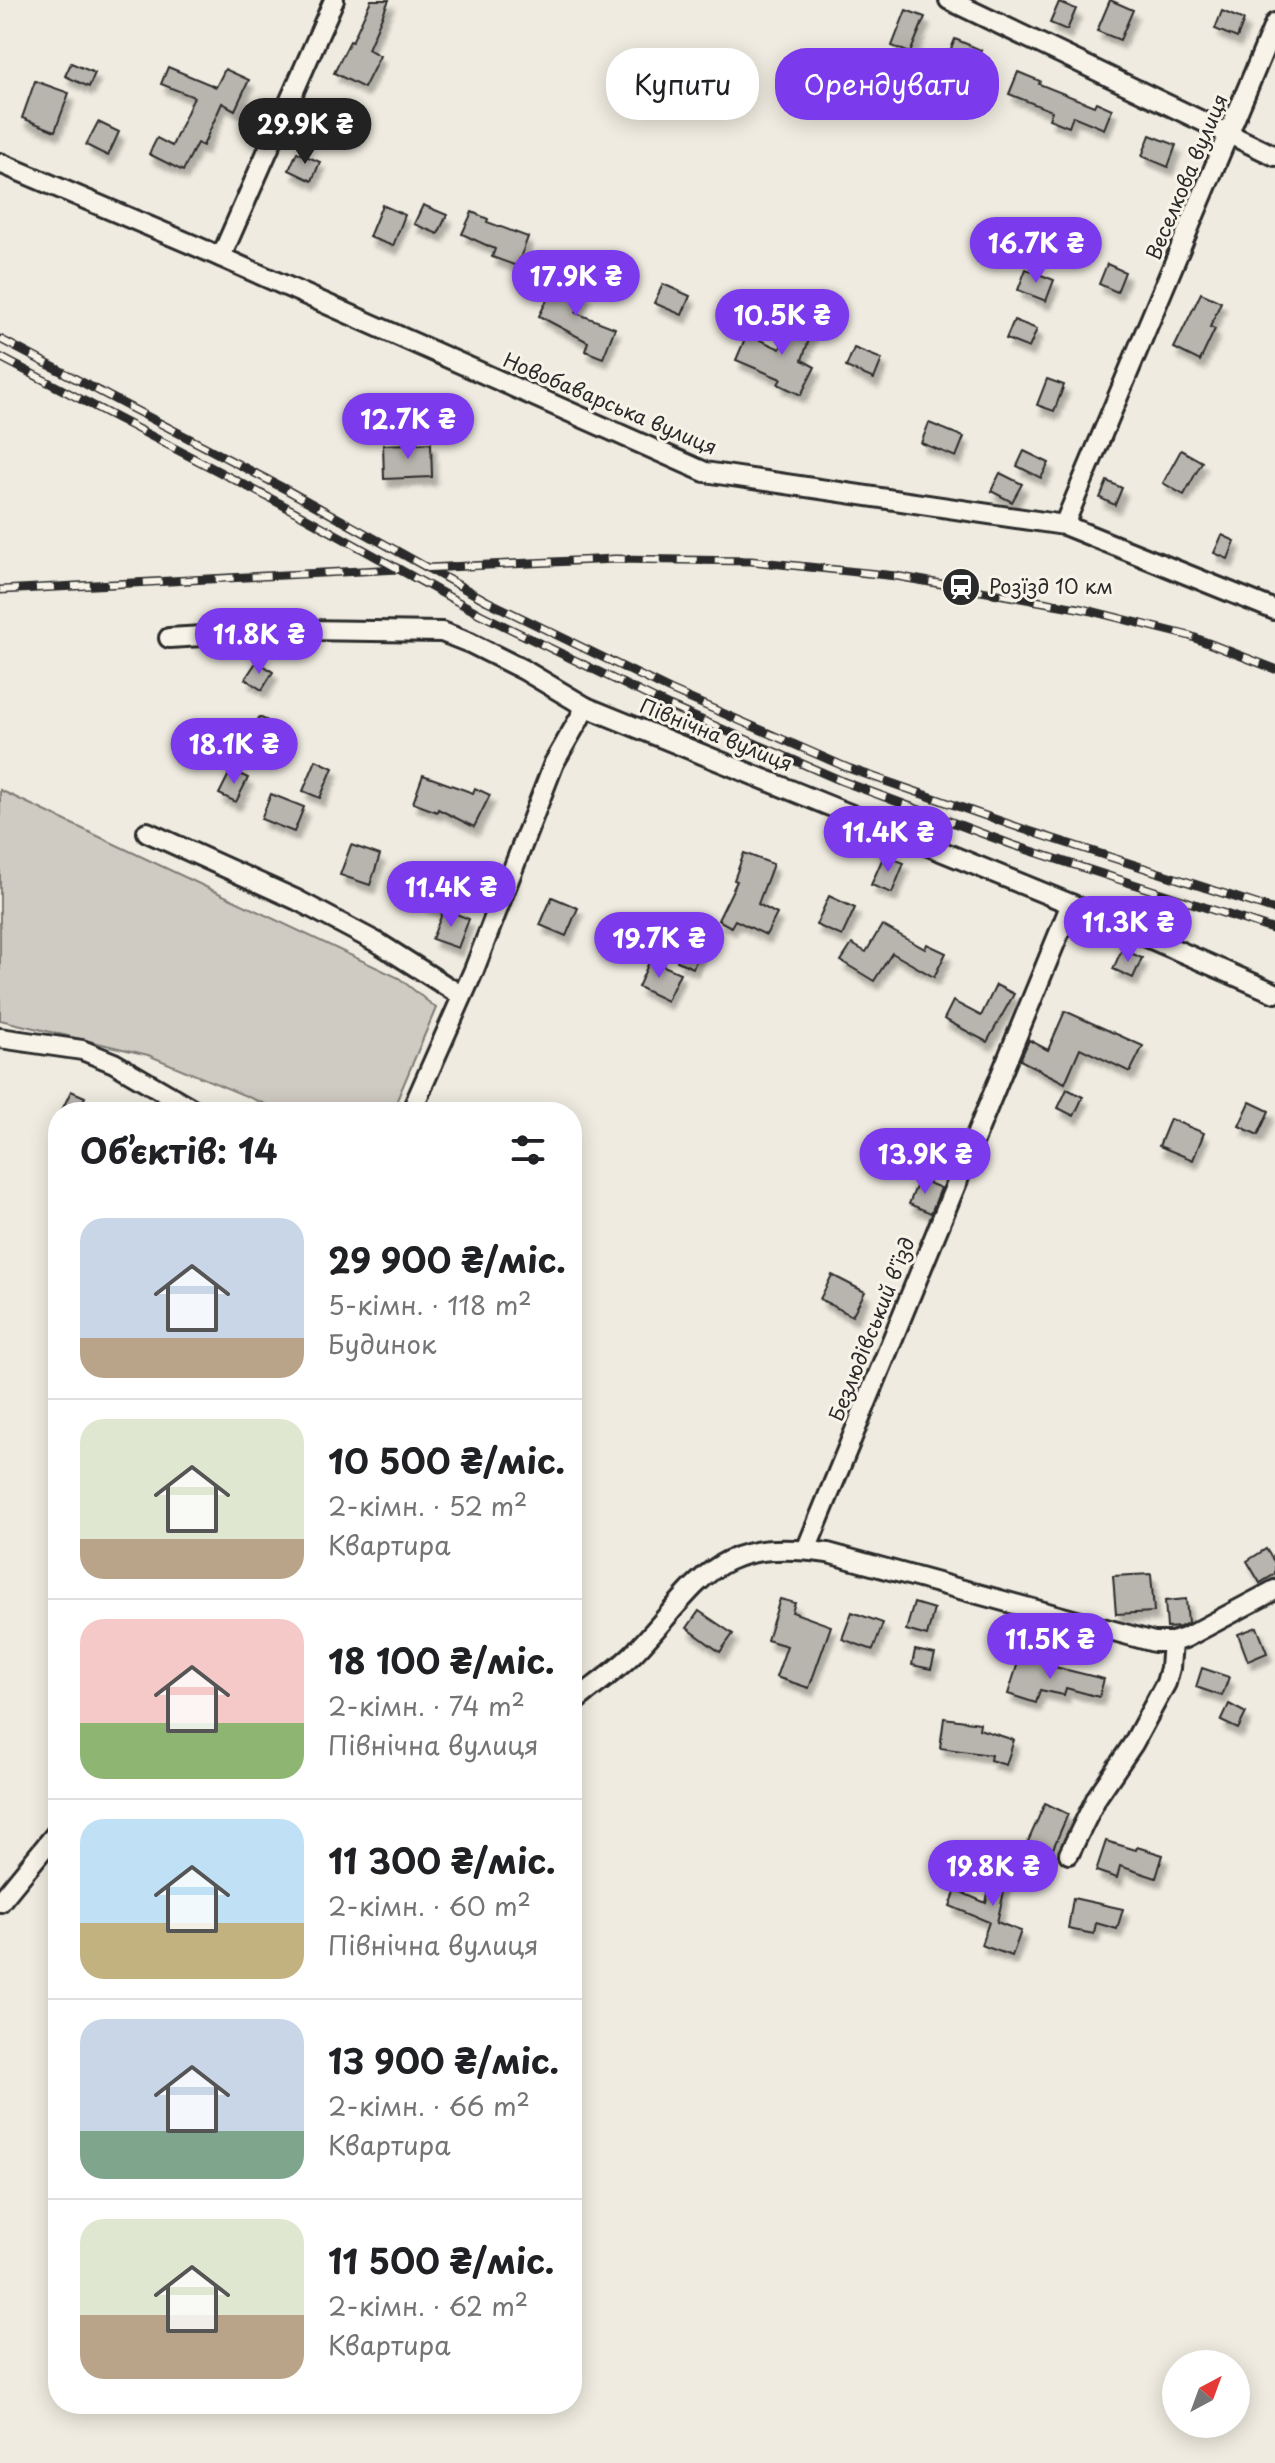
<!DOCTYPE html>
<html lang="uk">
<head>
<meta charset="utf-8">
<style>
	:root { --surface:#fff; --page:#f6f6f6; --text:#202124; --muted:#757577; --line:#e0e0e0; --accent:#7c3aed }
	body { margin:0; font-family:"Playpen Sans",sans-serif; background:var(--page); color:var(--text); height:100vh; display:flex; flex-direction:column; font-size:30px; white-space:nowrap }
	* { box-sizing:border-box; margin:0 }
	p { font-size:26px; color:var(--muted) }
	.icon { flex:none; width:44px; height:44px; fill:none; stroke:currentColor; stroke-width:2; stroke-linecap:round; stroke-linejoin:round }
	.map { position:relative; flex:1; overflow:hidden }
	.details { position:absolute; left:48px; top:1102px; width:534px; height:1312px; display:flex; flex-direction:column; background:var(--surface); border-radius:32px; box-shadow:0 4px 20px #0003 }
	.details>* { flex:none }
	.top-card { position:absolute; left:606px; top:48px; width:548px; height:72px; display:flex; gap:16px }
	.needle { width:52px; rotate:41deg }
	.buttons { position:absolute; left:1162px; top:2350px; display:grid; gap:16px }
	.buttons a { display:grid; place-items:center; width:88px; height:88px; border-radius:50%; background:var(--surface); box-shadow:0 4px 20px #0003; font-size:40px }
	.price { position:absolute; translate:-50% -68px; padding:0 18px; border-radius:28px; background:var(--accent); color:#fff; font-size:26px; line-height:52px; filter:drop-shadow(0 2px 4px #0008) }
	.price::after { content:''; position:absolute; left:50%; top:48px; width:24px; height:18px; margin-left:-12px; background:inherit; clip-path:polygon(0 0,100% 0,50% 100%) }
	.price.on { background:#222; color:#fff }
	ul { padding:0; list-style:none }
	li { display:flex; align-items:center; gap:24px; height:200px; padding:0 32px }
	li+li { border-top:2px solid var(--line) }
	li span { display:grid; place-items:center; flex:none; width:224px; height:160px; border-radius:24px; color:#555 }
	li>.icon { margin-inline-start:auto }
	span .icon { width:96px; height:96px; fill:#fffc; stroke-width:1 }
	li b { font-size:34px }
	h2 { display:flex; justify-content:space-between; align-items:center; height:96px; padding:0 32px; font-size:34px }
	.pill { padding:0 28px; border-radius:32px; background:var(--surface); box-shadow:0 4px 20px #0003; font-size:28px; line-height:72px }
	.pill.on { background:var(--accent); color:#fff }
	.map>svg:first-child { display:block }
	.green { fill:#cfcbc2; stroke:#7d7b76; stroke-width:2 }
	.building { fill:#b8b5ae; stroke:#2b2b2b; stroke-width:2; filter:url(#shadow) }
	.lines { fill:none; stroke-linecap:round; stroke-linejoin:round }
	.minor-casing { stroke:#2b2b2b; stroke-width:24 }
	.minor { stroke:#f7f3e8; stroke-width:18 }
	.rail-casing { stroke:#2b2b2b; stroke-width:9 }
	.rail { stroke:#f7f3e8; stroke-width:6; stroke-dasharray:18; stroke-linecap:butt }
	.labels { text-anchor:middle; stroke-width:6; stroke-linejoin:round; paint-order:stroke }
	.street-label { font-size:20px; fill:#2b2b2b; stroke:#f7f3e8 }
	.poi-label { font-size:20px; fill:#2b2b2b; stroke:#f7f3e8; text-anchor:start }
</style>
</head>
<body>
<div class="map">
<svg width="1275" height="2463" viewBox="0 0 1275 2463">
	<defs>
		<filter id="shadow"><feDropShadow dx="4.5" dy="8" stdDeviation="2" flood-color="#0004"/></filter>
	</defs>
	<rect width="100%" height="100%" fill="#efebe0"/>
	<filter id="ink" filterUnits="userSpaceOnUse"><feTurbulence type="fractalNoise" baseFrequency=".0125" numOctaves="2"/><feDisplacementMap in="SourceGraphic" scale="16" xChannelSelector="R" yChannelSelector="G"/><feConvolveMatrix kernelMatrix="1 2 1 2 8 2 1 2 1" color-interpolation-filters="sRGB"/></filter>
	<g filter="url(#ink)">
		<path class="green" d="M0 790 399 978 436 1008 392 1112H284L148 1055 0 1020Z"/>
		<g class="building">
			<path d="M371 0H389L368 49 380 56 364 88 334 73 350 41 352 42Z"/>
			<path d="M1110 0 1133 10 1120 40 1097 31Z"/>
			<path d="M1059 2 1076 9 1067 30 1050 23Z"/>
			<path d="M906 10 925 17 910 53 892 46Z"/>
			<path d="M1222 11 1244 20 1237 38 1215 29Z"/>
			<path d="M955 39 981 50 968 82 942 71Z"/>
			<path d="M71 63 95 73 89 87 65 76Z"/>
			<path d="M168 67 216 87 225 69 249 80 235 110 222 103 203 146 197 143 183 171 149 154 157 138 172 146 194 97 161 84Z"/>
			<path d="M1018 72 1040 81 1039 84 1094 106 1096 102 1112 109 1104 129 1073 116 1069 127 1049 119 1052 111 1009 94Z"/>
			<path d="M35 81 69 93 55 131 22 118Z"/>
			<path d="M98 122 119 132 108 156 86 145Z"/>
			<path d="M1150 135 1176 145 1168 167 1142 156Z"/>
			<path d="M297 152 320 162 312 181 289 170Z"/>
			<path d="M382 205 405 215 393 246 369 237Z"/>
			<path d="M423 205 447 215 438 234 414 224Z"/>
			<path d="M472 212 488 219 487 222 528 237 517 266 492 257 495 249 462 234Z"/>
			<path d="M1107 264 1125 272 1117 292 1099 284Z"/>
			<path d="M1026 269 1054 280 1046 301 1018 290Z"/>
			<path d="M558 278 586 293 576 313 615 328 603 358 585 351 588 342 539 316Z"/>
			<path d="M663 284 690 296 682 315 654 303Z"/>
			<path d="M1201 293 1221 302 1210 327 1215 329 1200 361 1174 348Z"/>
			<path d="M791 320 813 328 802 360 815 367 801 395 778 384 781 379 736 360 747 334 780 349Z"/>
			<path d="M1014 320 1037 329 1029 348 1006 339Z"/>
			<path d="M854 348 882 359 874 379 846 367Z"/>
			<path d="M1047 379 1064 385 1054 411 1037 405Z"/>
			<path d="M929 423 964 437 956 457 921 443Z"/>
			<path d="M431 443 432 477 384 479 383 445Z"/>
			<path d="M1181 450 1202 462 1184 495 1163 483Z"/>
			<path d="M1024 451 1049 463 1041 478 1017 466Z"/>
			<path d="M1000 473 1022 484 1012 502 991 491Z"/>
			<path d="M1107 481 1122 488 1115 505 1100 498Z"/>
			<path d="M1222 535 1235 541 1228 559 1214 553Z"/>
			<path d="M257 661 273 672 262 690 245 679Z"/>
			<path d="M259 717 274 724 263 747 248 741Z"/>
			<path d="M316 760 333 768 320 798 303 791Z"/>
			<path d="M231 770 248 778 236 802 219 794Z"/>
			<path d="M423 775 473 793 475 788 490 795 474 827 438 809 437 812 413 803Z"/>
			<path d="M271 794 304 807 294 832 261 819Z"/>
			<path d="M351 845 380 855 370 885 340 875Z"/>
			<path d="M744 853 773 864 758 904 777 914 766 935 735 920 731 927 718 920 737 881 734 880Z"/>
			<path d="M884 855 904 863 892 893 871 885Z"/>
			<path d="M435 869 450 874 437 909 423 904Z"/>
			<path d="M829 896 855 908 842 936 816 925Z"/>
			<path d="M552 897 578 908 566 936 540 925Z"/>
			<path d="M444 909 469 919 458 948 432 939Z"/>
			<path d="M693 925 709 932 693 968 677 961Z"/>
			<path d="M882 925 925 949 927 944 946 953 934 977 892 953 874 981 841 961 852 944 866 952Z"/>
			<path d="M1122 949 1142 958 1133 978 1113 969Z"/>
			<path d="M650 960 680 973 667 1001 638 987Z"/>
			<path d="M996 985 1014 994 987 1042 944 1019 953 1001 981 1016Z"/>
			<path d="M1065 1011 1143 1046 1130 1072 1080 1048 1065 1083 1020 1060 1029 1040 1048 1050Z"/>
			<path d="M1067 1089 1083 1097 1074 1116 1058 1108Z"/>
			<path d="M71 1091 85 1097 78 1112H61Z"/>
			<path d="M1250 1102 1269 1111 1258 1135 1239 1126Z"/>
			<path d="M1170 1119 1204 1133 1193 1160 1159 1146Z"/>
			<path d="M919 1179 941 1188 931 1213 909 1204Z"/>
			<path d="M832 1275 865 1292 852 1316 820 1299Z"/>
			<path d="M1266 1549 1275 1563V1574L1260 1583 1247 1561Z"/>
			<path d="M1151 1574 1154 1612 1116 1614 1113 1576Z"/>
			<path d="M780 1599 795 1603 792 1612 831 1626 809 1688 776 1677 787 1646 767 1640Z"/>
			<path d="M1186 1599 1188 1623 1180 1627 1167 1628 1165 1601Z"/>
			<path d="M914 1603 934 1609 927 1636 906 1630Z"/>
			<path d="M699 1611 733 1634 720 1652 687 1628Z"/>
			<path d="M852 1612 883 1623 873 1650 842 1639Z"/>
			<path d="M1257 1627 1267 1653 1248 1661 1238 1634Z"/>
			<path d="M915 1650 935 1654 931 1669 912 1665Z"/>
			<path d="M1020 1656 1055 1667 1104 1679 1099 1697 1066 1688 1064 1695 1040 1690 1036 1703 1008 1694Z"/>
			<path d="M1202 1668 1229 1677 1222 1696 1196 1687Z"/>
			<path d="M1229 1704 1246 1713 1238 1729 1221 1721Z"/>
			<path d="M944 1718 980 1723 979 1729 1014 1740 1006 1765 990 1760 991 1755 940 1748Z"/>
			<path d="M1045 1803 1068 1814 1042 1874 1018 1864Z"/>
			<path d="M1106 1841 1136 1850 1137 1847 1163 1855 1156 1878 1120 1866 1117 1878 1096 1871Z"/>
			<path d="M1004 1849 1017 1855 1007 1879 997 1922 1021 1931 1012 1956 981 1945 989 1922 950 1906 956 1890 986 1903 993 1870Z"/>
			<path d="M1073 1898 1123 1909 1117 1929 1096 1923 1094 1934 1068 1929Z"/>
		</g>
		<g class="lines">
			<g class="minor-casing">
				<g id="minor">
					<path d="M949 0 1275 156"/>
					<path d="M0 163 198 247 705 472 1064 525 1275 610"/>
					<path d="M221 257 334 0"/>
					<path d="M1064 525 1275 23"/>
					<path d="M169 638 303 630 442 632 470 643 524 670 586 707 1071 904 1275 993"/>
					<path d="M147 832 297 900 380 944 462 996"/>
					<path d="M0 1038 82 1050 114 1063 198 1112"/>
					<path d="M411 1112 474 970 554 763 586 707"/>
					<path d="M806 1550 1071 904"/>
					<path d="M572 1704C592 1687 615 1672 634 1653 704 1579 712 1537 828 1553L1154 1642H1172L1185 1638 1275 1590"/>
					<path d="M1069 1854 1097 1797 1133 1744 1166 1683 1170 1668 1172 1642"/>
					<path d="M0 1902 58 1831"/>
				</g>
			</g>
			<use href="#minor" class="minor"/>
			<g class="rail-casing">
				<g id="rail">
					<path d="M0 339 289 491 487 601 670 690 848 768 1023 829 1275 910"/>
					<path d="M0 357 281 504 480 614 669 706 842 781 1013 845 1275 930"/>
					<path d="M427 568 615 559 751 561 896 576 1083 609 1190 636 1275 669"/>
					<path d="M0 590 399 569"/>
				</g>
			</g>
			<use href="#rail" class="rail"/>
		</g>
	</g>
	<defs>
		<g id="station-disc" transform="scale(2)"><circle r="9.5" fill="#2b2b2b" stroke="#f7f3e8"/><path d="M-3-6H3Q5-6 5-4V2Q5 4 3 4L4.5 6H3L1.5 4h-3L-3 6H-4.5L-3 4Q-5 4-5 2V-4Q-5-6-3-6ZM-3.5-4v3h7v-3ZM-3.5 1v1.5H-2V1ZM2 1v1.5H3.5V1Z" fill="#fff"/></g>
	</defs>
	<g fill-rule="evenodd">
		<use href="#station-disc" x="961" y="587"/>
	</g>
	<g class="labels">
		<g class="street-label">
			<text transform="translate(1187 177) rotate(-67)" y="7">Веселкова вулиця</text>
			<text transform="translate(610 404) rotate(23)" y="7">Новобаварська вулиця</text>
			<text transform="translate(716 735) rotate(22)" y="7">Північна вулиця</text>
			<text transform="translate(872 1329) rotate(-68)" y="7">Безлюдівський в'їзд</text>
		</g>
		<g class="poi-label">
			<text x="989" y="594">Розїзд 10 км</text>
		</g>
	</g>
</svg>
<div class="buttons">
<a><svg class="needle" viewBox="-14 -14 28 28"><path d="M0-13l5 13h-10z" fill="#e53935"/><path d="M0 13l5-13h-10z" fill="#757577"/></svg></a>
</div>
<b class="price on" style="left:305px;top:166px">29.9K ₴</b>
<b class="price" style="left:1036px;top:285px">16.7K ₴</b>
<b class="price" style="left:576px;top:318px">17.9K ₴</b>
<b class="price" style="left:782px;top:357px">10.5K ₴</b>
<b class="price" style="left:408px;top:461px">12.7K ₴</b>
<b class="price" style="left:259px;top:676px">11.8K ₴</b>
<b class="price" style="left:234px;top:786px">18.1K ₴</b>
<b class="price" style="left:888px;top:874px">11.4K ₴</b>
<b class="price" style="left:451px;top:929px">11.4K ₴</b>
<b class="price" style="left:1128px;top:964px">11.3K ₴</b>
<b class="price" style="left:659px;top:980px">19.7K ₴</b>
<b class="price" style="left:925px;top:1196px">13.9K ₴</b>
<b class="price" style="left:1050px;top:1681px">11.5K ₴</b>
<b class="price" style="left:993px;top:1908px">19.8K ₴</b>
<div class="top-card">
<a class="pill">Купити</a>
<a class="pill on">Орендувати</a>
</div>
<section class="details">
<h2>Об’єктів: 14<svg class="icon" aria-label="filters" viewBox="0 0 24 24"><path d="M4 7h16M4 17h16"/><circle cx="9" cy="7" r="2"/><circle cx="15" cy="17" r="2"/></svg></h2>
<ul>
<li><span style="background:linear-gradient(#c9d6e8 75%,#b9a48a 0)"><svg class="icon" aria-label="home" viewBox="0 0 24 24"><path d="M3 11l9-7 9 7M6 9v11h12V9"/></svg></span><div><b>29 900 ₴/міс.</b><p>5-кімн. · 118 m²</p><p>Будинок</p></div></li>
<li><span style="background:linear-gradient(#dfe7d0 75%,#b9a48a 0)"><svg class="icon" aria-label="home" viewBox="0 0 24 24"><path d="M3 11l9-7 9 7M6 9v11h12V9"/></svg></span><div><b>10 500 ₴/міс.</b><p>2-кімн. · 52 m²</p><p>Квартира</p></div></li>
<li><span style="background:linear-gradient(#f6c9c9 65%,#8fb573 0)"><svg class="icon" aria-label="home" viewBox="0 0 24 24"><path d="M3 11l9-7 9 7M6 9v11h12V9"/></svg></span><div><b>18 100 ₴/міс.</b><p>2-кімн. · 74 m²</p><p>Північна вулиця</p></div></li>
<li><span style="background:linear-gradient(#bfe0f5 65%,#c2b280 0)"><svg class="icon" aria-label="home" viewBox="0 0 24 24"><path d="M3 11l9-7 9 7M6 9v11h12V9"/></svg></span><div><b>11 300 ₴/міс.</b><p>2-кімн. · 60 m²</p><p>Північна вулиця</p></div></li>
<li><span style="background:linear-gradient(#c9d6e8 70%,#7fa58c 0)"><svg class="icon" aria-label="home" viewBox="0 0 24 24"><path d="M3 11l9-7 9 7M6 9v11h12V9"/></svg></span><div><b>13 900 ₴/міс.</b><p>2-кімн. · 66 m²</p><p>Квартира</p></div></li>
<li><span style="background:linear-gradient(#dfe7d0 60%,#b9a48a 0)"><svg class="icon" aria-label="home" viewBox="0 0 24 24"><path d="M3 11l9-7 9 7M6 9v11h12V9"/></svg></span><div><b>11 500 ₴/міс.</b><p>2-кімн. · 62 m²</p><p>Квартира</p></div></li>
</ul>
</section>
</div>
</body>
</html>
